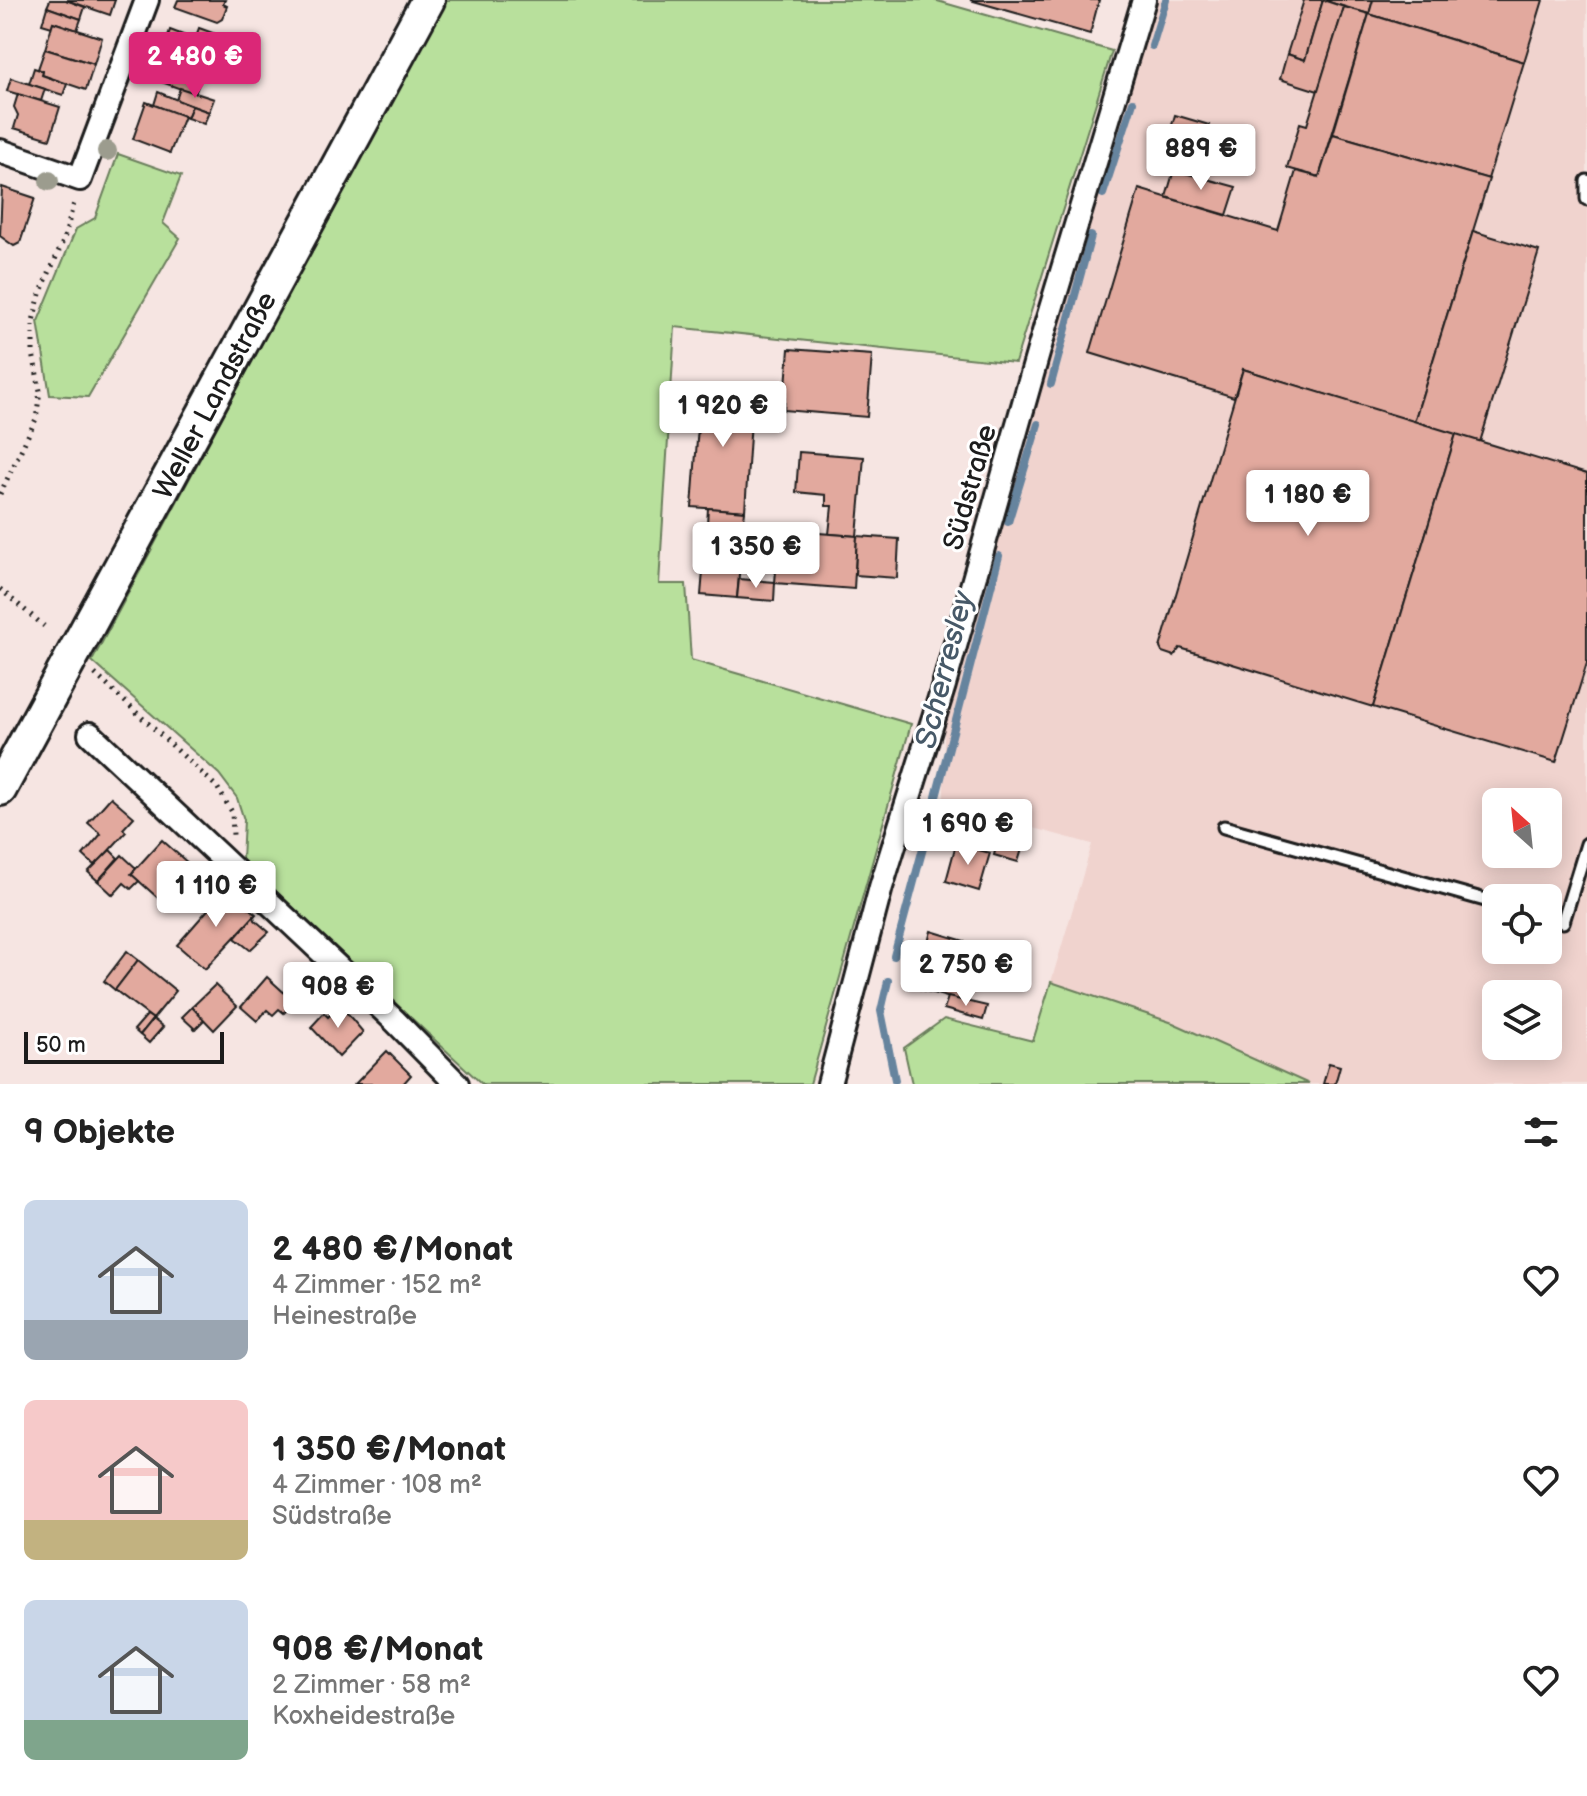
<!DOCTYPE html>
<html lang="de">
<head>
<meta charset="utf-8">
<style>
	:root { --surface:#fff; --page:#f6f6f6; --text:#222; --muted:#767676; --accent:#db2777 }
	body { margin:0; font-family:"Balsamiq Sans",sans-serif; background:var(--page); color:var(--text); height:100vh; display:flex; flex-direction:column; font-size:30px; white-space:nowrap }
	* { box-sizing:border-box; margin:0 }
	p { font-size:26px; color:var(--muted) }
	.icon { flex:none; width:44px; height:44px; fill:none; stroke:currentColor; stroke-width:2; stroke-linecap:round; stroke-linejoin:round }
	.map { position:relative; height:1084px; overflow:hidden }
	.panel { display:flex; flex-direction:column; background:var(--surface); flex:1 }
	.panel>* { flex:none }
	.needle { width:52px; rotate:333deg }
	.controls { position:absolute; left:1482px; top:788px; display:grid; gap:16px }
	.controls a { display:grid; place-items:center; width:80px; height:80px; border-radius:12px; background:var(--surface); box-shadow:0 4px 20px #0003; font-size:40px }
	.scale { position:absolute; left:24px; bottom:20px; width:200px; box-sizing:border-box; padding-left:8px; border:4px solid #1c1c1c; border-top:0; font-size:22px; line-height:28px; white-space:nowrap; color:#1c1c1c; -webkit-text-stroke:6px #fff; paint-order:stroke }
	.price { position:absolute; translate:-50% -68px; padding:0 18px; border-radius:8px; background:#fff; color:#222; font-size:26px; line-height:52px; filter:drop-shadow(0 2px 4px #0008) }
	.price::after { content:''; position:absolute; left:50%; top:48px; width:24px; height:18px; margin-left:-12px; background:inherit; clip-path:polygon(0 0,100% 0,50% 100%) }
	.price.on { background:var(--accent); color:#fff }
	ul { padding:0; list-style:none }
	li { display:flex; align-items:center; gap:24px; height:200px; padding:0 24px }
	li span { display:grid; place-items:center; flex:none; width:224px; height:160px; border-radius:12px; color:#555 }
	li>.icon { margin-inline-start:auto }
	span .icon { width:96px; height:96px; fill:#fffc; stroke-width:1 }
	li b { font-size:34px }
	h2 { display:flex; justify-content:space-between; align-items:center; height:96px; padding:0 24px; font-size:34px }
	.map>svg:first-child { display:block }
	.built { fill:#f0d3ce; fill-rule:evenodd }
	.green { fill:#b8e09c; stroke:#6a7e5c; stroke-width:2 }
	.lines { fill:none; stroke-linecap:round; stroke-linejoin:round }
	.stream { stroke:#66849e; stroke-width:8 }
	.building { fill:#e2a99e; stroke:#1c1c1c; stroke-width:2 }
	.lane-casing { stroke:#1c1c1c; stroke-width:17 }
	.street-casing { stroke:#1c1c1c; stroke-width:28 }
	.secondary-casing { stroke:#1c1c1c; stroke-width:38 }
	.path { stroke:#1c1c1c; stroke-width:5; stroke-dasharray:2 6; stroke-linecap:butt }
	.lane { stroke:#fff; stroke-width:11 }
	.street { stroke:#fff; stroke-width:22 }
	.secondary { stroke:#fff; stroke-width:32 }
	.tree { fill:#9c9c8e }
	.labels { text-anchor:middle; stroke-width:6; stroke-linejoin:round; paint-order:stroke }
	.street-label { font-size:28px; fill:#1c1c1c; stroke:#fff }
	.water-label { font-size:30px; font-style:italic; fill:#475968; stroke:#fff }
</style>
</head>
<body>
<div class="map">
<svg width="1587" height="1084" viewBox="0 0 1587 1084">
	<rect width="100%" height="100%" fill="#f6e5e2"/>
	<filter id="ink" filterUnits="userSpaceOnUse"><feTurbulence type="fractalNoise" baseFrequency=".0125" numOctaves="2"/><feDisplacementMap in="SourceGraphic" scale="16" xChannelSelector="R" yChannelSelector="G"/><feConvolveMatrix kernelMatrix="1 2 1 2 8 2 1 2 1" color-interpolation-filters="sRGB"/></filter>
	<g filter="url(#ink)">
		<path class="built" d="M1141 0H1587V1084H1309L1173 1023 1051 982 1092 844 944 804V685ZM1496 802H1548V854H1496ZM1496 898H1548V950H1496ZM1496 994H1548V1046H1496Z"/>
		<g class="green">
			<path d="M445 0H934L1112 51 1015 363 675 327 659 584H686L691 660 911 724 810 1084H482L242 860 244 820 237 798 219 774 92 661Z"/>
			<path d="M118 154 181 176 163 223 180 238 88 397 50 395 38 321 76 229 95 218Z"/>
			<path d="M1051 982 1173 1023 1309 1084H912L904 1048 944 1019 1033 1041Z"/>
		</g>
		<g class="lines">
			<g class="stream">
				<path d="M1152 46 1166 0"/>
				<path d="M1103 194 1133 102"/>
				<path d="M1051 384 1091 236"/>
				<path d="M1008 522 1038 424"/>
				<path d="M936 797 999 556"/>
				<path d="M894 956 930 822"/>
				<path d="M888 981 881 1011 895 1080"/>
			</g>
		</g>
		<g class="building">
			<path d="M50 0H66L85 7 81 19 47 7Z"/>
			<path d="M66 0H115L110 15Z"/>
			<path d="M178 0H225L223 4 227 6 222 19 217 22 175 7Z"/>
			<path d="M970 0H1099L1090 34Z"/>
			<path d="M1304 0H1323L1305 60 1287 54Z"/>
			<path d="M1322 0H1373L1369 14Z"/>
			<path d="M1323 0 1344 7 1318 91 1280 79 1287 54 1305 60Z"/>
			<path d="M1373 0H1543L1524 62 1369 14Z"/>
			<path d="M47 7 81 19 77 30 53 22 52 27 42 24Z"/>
			<path d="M1344 7 1369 14 1319 177 1287 168 1300 123 1307 125Z"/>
			<path d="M1369 14 1524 62 1488 179 1333 134Z"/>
			<path d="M53 22 102 38 94 64 45 49Z"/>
			<path d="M199 28 235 41 230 53 195 39Z"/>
			<path d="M170 30 212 46 204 70 162 55Z"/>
			<path d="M45 49 94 64 86 90 42 75 43 71 38 69Z"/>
			<path d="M162 55 204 70 195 94 153 79Z"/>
			<path d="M34 68 43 71 42 75 67 84 63 95 29 84Z"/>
			<path d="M11 78 45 89 41 101 7 91Z"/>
			<path d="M180 88 214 99 209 112 176 100Z"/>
			<path d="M158 92 192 106 187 118 154 105Z"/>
			<path d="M18 94 60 107 50 139 14 128 18 115 14 107Z"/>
			<path d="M146 102 184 116 170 153 133 139Z"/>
			<path d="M192 106 209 112 204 124 187 118Z"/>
			<path d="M1175 115 1209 125 1194 176 1160 165Z"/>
			<path d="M1333 134 1489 179 1414 422 1243 369 1234 397 1090 353 1139 189 1278 231 1296 171 1319 177Z"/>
			<path d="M1174 170 1236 187 1227 215 1166 197Z"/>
			<path d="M2 187 35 198 20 243 14 246 0 236Z"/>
			<path d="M1473 231 1539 251 1480 442 1414 422Z"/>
			<path d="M789 349 872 355 867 417 784 410Z"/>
			<path d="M1243 369 1456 434 1373 707 1180 648 1174 656 1162 652 1160 648Z"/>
			<path d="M701 386 753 390 745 511 692 507Z"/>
			<path d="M1456 434 1587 474V663L1556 762 1373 707Z"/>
			<path d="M799 452 864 457 857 536 829 534 832 506H826V495L796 492Z"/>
			<path d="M708 508 745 511 743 527 707 524Z"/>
			<path d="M707 524 743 527 737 598 701 595Z"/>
			<path d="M779 530 857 536 854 589 775 583Z"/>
			<path d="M857 536 899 539 897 578 855 575Z"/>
			<path d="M739 579 775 582 774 601 737 598Z"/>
			<path d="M111 797 134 817 123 829 126 832 95 866 83 855 101 834 88 823Z"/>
			<path d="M998 839 1023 846 1018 862 994 855Z"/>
			<path d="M162 840 189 864 158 898 131 874Z"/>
			<path d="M956 844 990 853 979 891 946 881Z"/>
			<path d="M110 850 118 858 98 881 88 872Z"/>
			<path d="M122 855 136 868 131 874 139 881 131 889 124 883 113 895 98 881Z"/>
			<path d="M226 889 256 914 205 969 177 945Z"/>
			<path d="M254 916 255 920 269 932 250 950 235 938Z"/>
			<path d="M931 931 964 941 954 974 971 979 964 1002 916 988Z"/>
			<path d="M127 951 138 960 115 990 104 981Z"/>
			<path d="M138 960 176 991 153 1019 115 990Z"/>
			<path d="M267 977 289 997 286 1001 291 1005 284 1013 279 1009 273 1015 267 1010 257 1021 241 1007Z"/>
			<path d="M215 985 237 1006 214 1030 192 1007Z"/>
			<path d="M948 997 987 1006 983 1020 944 1009Z"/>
			<path d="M340 1005 363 1032 339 1057 311 1027 324 1013 328 1017Z"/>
			<path d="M192 1007 204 1020 195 1029 182 1017Z"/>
			<path d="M147 1015 153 1019 140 1035 134 1030Z"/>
			<path d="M153 1019 163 1027 149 1043 140 1035Z"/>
			<path d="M387 1051 411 1075 403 1084H355Z"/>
			<path d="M1329 1063 1340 1066 1335 1084H1323Z"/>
		</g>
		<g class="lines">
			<g class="lane-casing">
				<g id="lane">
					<path d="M1587 181V199"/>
					<path d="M1224 827 1496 903"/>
					<path d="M1548 918 1563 922 1587 844"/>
				</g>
			</g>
			<g class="street-casing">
				<g id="street">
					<path d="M0 151 80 179 147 0"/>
					<path d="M90 734 394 1020 457 1084"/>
					<path d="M829 1084 881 887 944 685 1046 325 1144 0"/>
				</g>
			</g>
			<g class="secondary-casing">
				<path id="secondary" d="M0 789 428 0"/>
			</g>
			<g class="path">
				<path d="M0 494 36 419 40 391 33 353V321L40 294 64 239 75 199"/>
				<path d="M0 589 44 626"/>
				<path d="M95 674 217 787 232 812 233 835"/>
			</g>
			<use href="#lane" class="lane"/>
			<use href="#street" class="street"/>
			<use href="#secondary" class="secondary"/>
		</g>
		<g class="tree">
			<circle cx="107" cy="151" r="10"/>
			<circle cx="49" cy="181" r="10"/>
		</g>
	</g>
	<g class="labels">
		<g class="street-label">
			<text transform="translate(214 395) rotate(-62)" y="10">Weller Landstraße</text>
			<text transform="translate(969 487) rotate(-74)" y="10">Südstraße</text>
		</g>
		<g class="water-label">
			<text transform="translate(944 670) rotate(-76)" y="10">Scherresley</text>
		</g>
	</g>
</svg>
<div class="controls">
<a><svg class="needle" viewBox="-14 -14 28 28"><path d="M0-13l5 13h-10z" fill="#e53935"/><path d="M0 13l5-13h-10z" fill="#767676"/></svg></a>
<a><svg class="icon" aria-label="locate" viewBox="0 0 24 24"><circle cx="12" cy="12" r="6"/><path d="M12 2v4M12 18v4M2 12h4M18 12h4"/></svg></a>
<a><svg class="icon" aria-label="layers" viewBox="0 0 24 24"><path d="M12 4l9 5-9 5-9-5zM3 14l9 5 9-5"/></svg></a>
</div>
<div class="scale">50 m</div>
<b class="price on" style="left:195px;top:100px">2 480 €</b>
<b class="price" style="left:1201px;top:192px">889 €</b>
<b class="price" style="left:723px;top:449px">1 920 €</b>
<b class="price" style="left:1308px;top:538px">1 180 €</b>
<b class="price" style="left:756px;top:590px">1 350 €</b>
<b class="price" style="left:968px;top:867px">1 690 €</b>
<b class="price" style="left:216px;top:929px">1 110 €</b>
<b class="price" style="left:966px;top:1008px">2 750 €</b>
<b class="price" style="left:338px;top:1030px">908 €</b>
</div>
<section class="panel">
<h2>9 Objekte<svg class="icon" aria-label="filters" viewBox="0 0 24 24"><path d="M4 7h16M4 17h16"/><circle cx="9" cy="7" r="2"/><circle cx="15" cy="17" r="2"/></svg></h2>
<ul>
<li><span style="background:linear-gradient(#c9d6e8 75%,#9aa5b1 0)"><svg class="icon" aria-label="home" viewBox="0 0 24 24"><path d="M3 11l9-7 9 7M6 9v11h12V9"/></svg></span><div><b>2 480 €/Monat</b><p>4 Zimmer · 152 m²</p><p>Heinestraße</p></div><svg class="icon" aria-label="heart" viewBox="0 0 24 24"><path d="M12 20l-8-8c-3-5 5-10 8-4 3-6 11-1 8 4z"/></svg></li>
<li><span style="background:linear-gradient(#f6c9c9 75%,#c2b280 0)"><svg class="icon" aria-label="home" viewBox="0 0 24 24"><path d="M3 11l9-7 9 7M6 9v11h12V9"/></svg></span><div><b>1 350 €/Monat</b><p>4 Zimmer · 108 m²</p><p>Südstraße</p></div><svg class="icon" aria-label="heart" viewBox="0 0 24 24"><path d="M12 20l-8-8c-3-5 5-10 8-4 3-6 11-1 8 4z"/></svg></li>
<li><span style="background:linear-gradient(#c9d6e8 75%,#7fa58c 0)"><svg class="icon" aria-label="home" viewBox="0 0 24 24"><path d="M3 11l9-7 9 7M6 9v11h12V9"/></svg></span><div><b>908 €/Monat</b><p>2 Zimmer · 58 m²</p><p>Koxheidestraße</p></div><svg class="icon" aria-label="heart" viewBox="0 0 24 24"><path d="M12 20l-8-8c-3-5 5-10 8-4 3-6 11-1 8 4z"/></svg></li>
</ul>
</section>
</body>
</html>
